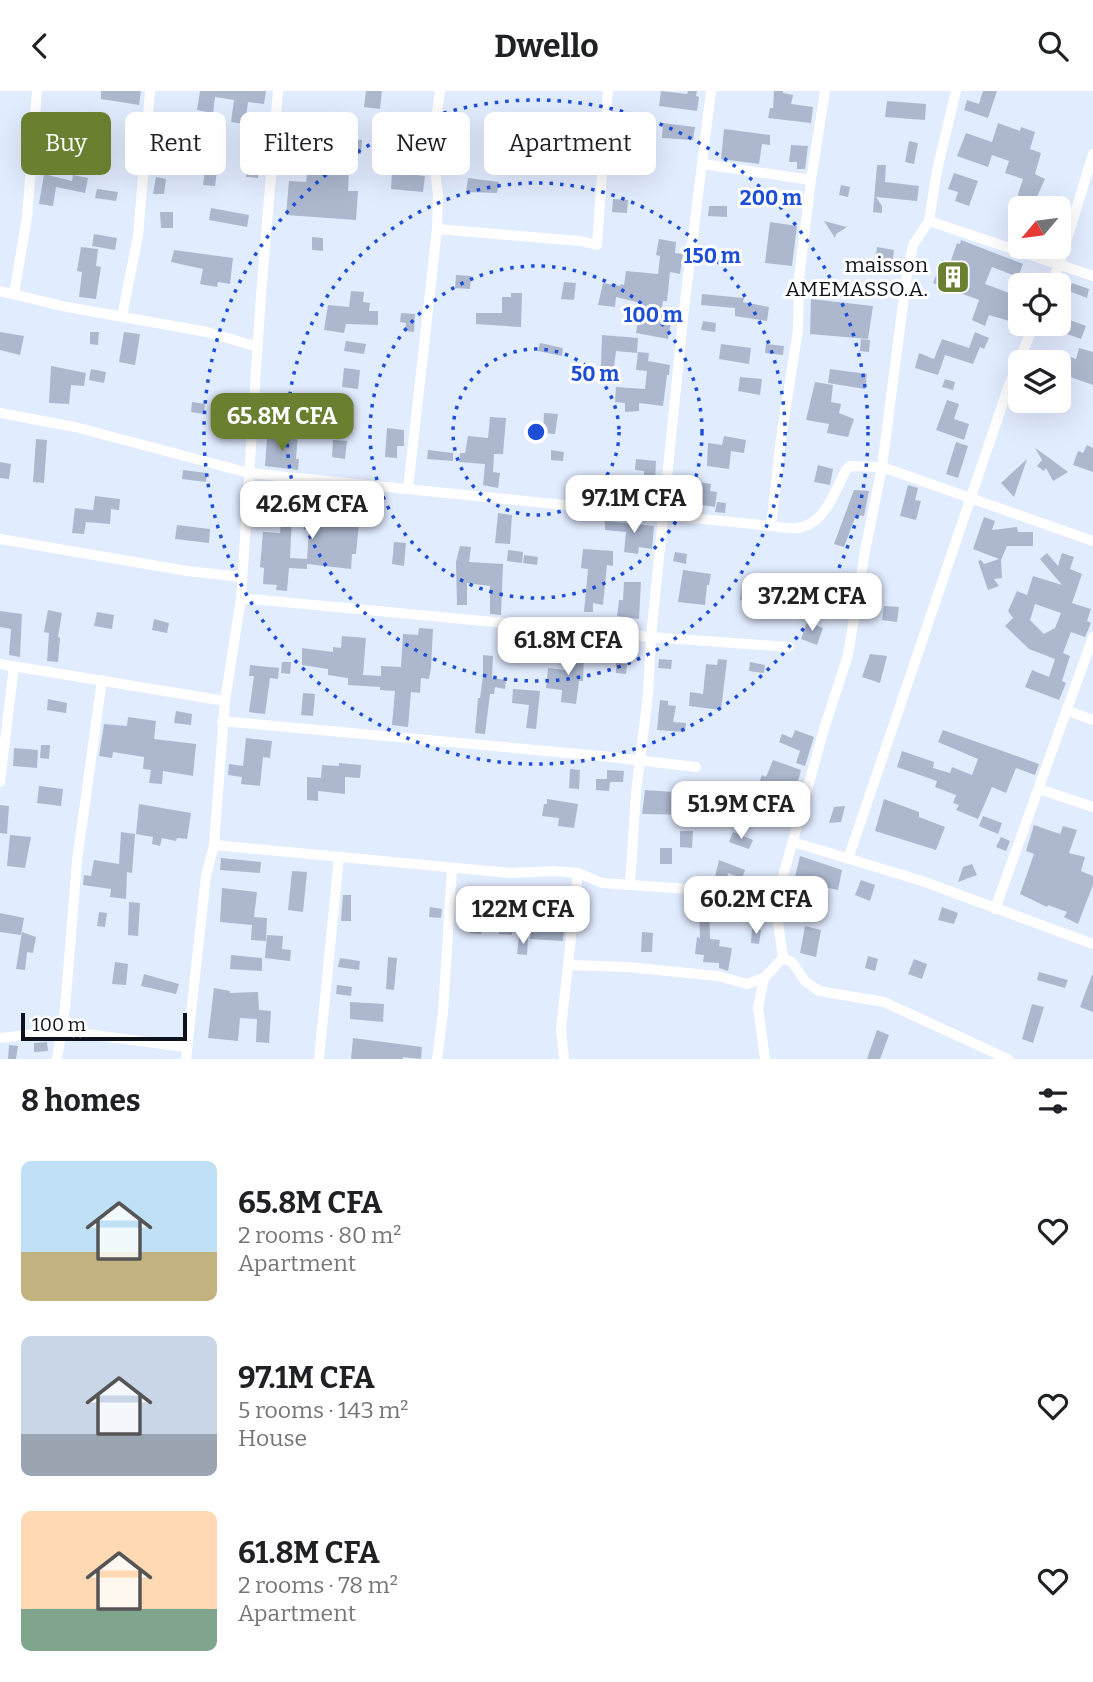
<!DOCTYPE html>
<html lang="en">
<head>
<meta charset="utf-8">
<style>
	:root { --surface:#fff; --page:#f6f6f6; --text:#202124; --muted:#757577; --accent:#6a7f30 }
	body { margin:0; font-family:Bitter,serif; background:var(--page); color:var(--text); height:100vh; display:flex; flex-direction:column; font-size:26px; white-space:nowrap }
	* { box-sizing:border-box; margin:0 }
	p { font-size:23px; color:var(--muted) }
	.icon { flex:none; width:38px; height:38px; fill:none; stroke:currentColor; stroke-width:2; stroke-linecap:round; stroke-linejoin:round }
	.map { position:relative; height:968px; overflow:hidden }
	.side { display:flex; flex-direction:column; background:var(--surface); flex:1 }
	.side>* { flex:none }
	.guide { position:absolute; left:21px; top:21px; width:700px; height:63px; display:flex; gap:14px }
	.needle { width:46px; rotate:241deg }
	.controls { position:absolute; left:1008px; top:105px; display:grid; gap:14px }
	.controls a { display:grid; place-items:center; width:63px; height:63px; border-radius:10px; background:var(--surface); box-shadow:0 7px 28px #0002; font-size:35px }
	.scale { position:absolute; left:21px; bottom:18px; width:166px; box-sizing:border-box; padding-left:7px; border:4px solid #0e121a; border-top:0; font-size:19px; line-height:24px; white-space:nowrap; color:#0e121a; -webkit-text-stroke:5px #fff; paint-order:stroke }
	.price { position:absolute; translate:-50% -60px; padding:0 16px; border-radius:14px; background:#fff; color:#222; font-size:23px; line-height:46px; filter:drop-shadow(0 2px 4px #0008) }
	.price::after { content:''; position:absolute; left:50%; top:42px; width:21px; height:16px; margin-left:-10px; background:inherit; clip-path:polygon(0 0,100% 0,50% 100%) }
	.price.on { background:var(--accent); color:#fff }
	ul { padding:0; list-style:none }
	li { display:flex; align-items:center; gap:21px; height:175px; padding:0 21px }
	li span { display:grid; place-items:center; flex:none; width:196px; height:140px; border-radius:10px; color:#555 }
	li>.icon { margin-inline-start:auto }
	span .icon { width:84px; height:84px; fill:#fffc; stroke-width:1 }
	li b { font-size:30px }
	h2 { display:flex; justify-content:space-between; align-items:center; height:84px; padding:0 21px; font-size:30px }
	.pill { padding:0 24px; border-radius:10px; background:var(--surface); box-shadow:0 7px 28px #0002; font-size:24px; line-height:63px }
	.pill.on { background:var(--accent); color:#fff }
	header { display:flex; justify-content:space-between; align-items:center; height:91px; padding:0 21px; background:var(--surface); font-size:32px; font-weight:700 }
	.map>svg:first-child { display:block }
	.building { fill:#adb8cf; fill-rule:evenodd }
	.lines { fill:none; stroke-linecap:round; stroke-linejoin:round }
	.street { stroke:#fff; stroke-width:10 }
	.ring { fill:none; stroke:#1d4ed8; stroke-width:3.5; stroke-dasharray:3.5 7 }
	.labels { text-anchor:middle; stroke-width:6; stroke-linejoin:round; paint-order:stroke }
	.poi-label { font-size:21px; fill:#0e121a; stroke:#fff; text-anchor:end }
	.centre { fill:#1d4ed8; stroke:#fff; stroke-width:3.5 }
	.ring-label { font-size:21px; text-anchor:middle; font-weight:bold; fill:#1d4ed8; stroke:#fff; stroke-width:6; stroke-linejoin:round; paint-order:stroke }
</style>
</head>
<body>
<header><svg class="icon" aria-label="back" viewBox="0 0 24 24"><path d="M15 5l-7 7 7 7"/></svg>Dwello<svg class="icon" aria-label="search" viewBox="0 0 24 24"><circle cx="10" cy="10" r="6"/><path d="M15 15l6 6"/></svg></header>
<div class="map">
<svg width="1093" height="968" viewBox="0 0 1093 968">
	<rect width="100%" height="100%" fill="#e2ecff"/>
	<g class="building">
		<path d="M101 0H141L139 14 101 8Z"/>
		<path d="M200 0H266L264 13 248 11 245 33 231 31 234 9 215 6 213 22 197 19Z"/>
		<path d="M366 0H382L380 18 364 16Z"/>
		<path d="M661 0 687 3 688 0H697L696 5 699 6 697 20 659 15Z"/>
		<path d="M774 0H783V2L793 4 791 13 813 16 811 32 768 27 770 17H773Z"/>
		<path d="M983 0H997L988 27 964 19 967 9 979 13Z"/>
		<path d="M887 10 926 13 925 29 885 26Z"/>
		<path d="M663 32 695 36 693 49 662 47Z"/>
		<path d="M998 32 1020 40 1021 36 1035 41 1030 58 1041 62 1035 83 1045 88 1035 110 1052 117H1020V131L1010 128 1023 88 1005 82 1009 70 992 64 988 76 957 65 966 42 992 51Z"/>
		<path d="M80 36 108 38V47H97L96 53 77 49Z"/>
		<path d="M724 38 770 44V54L762 53 759 73 721 68Z"/>
		<path d="M352 48 362 49 361 63 351 62Z"/>
		<path d="M635 50 652 52 651 65 634 63Z"/>
		<path d="M909 50 918 52 914 73 905 71Z"/>
		<path d="M791 54 808 55 805 78H797V71H789Z"/>
		<path d="M519 55H528L530 72 514 74 493 70 494 60 503 61 504 58 519 60Z"/>
		<path d="M247 71 259 72 258 87 246 86Z"/>
		<path d="M877 74H886L885 91 919 95 917 110 876 106 882 115V122L873 121Z"/>
		<path d="M308 77 349 81 348 100H358L356 129 286 124 289 90 306 91Z"/>
		<path d="M205 78 217 80 215 95 203 94Z"/>
		<path d="M392 81 425 85 423 101 391 98Z"/>
		<path d="M954 82 978 90 969 115 955 110 958 101 948 98Z"/>
		<path d="M44 83 72 90 73 84 88 87 85 102 56 96 53 115 39 113Z"/>
		<path d="M156 86 166 88 164 103H153Z"/>
		<path d="M468 87 499 91 497 102 466 101Z"/>
		<path d="M841 94 850 96 848 106 839 104Z"/>
		<path d="M97 98 118 101 116 110 95 107Z"/>
		<path d="M613 108 628 109 627 122 612 121Z"/>
		<path d="M709 115H727V126L708 125Z"/>
		<path d="M211 117 249 124 247 136 209 129Z"/>
		<path d="M160 121H173V137H161Z"/>
		<path d="M824 130 839 134 847 136 836 143 835 147Z"/>
		<path d="M770 131 797 135 792 175 765 172Z"/>
		<path d="M94 143 117 147 115 159 92 155Z"/>
		<path d="M312 146 323 147V160L312 159Z"/>
		<path d="M659 148 676 151 675 162 683 163 680 183 670 181 667 210H663L661 223 672 225 668 248 636 242 641 212 616 206 615 216 598 214 603 192 620 195 621 193 624 194 626 180 658 183 660 165 656 164Z"/>
		<path d="M961 149 1023 173 1018 186 992 176 985 193 1020 206 1016 232 989 224 985 235 972 229 979 209 933 192 942 169 950 172 957 152 960 153Z"/>
		<path d="M81 156 98 158 96 175 101 176 96 208 79 206 82 181 77 180Z"/>
		<path d="M877 156 894 159 892 175 875 172Z"/>
		<path d="M174 159 233 167 230 193 218 191 217 196 200 193 203 178 171 171Z"/>
		<path d="M456 184 471 185 470 198 455 197Z"/>
		<path d="M564 191 576 192 574 209 561 208Z"/>
		<path d="M1072 192 1089 198 1087 207 1069 200Z"/>
		<path d="M351 200 364 201 363 211 370 212 369 220H378V234L346 233 344 242 324 239 328 214 349 216Z"/>
		<path d="M511 202H522L521 236 476 233V222H502V206H511Z"/>
		<path d="M702 203 744 207 743 211 769 216 767 230 735 225V217L701 214Z"/>
		<path d="M811 208 873 215 868 248 810 243Z"/>
		<path d="M401 222 415 223 414 241 405 240 406 232 400 231Z"/>
		<path d="M1059 225 1086 235 1081 248 1042 234 1059 233Z"/>
		<path d="M703 230 716 232 715 241 701 239Z"/>
		<path d="M0 241 24 245 20 264 0 259Z"/>
		<path d="M90 241H99L98 254 90 253Z"/>
		<path d="M124 241 140 243 135 274 119 271Z"/>
		<path d="M975 241 989 247 984 258 980 256 973 273 945 264 938 284 915 277 919 262 934 268 942 248 969 257Z"/>
		<path d="M602 244 638 247 637 262 616 260 614 276 601 275Z"/>
		<path d="M861 248 870 249 869 261 860 260Z"/>
		<path d="M346 250 366 253 364 263 344 260Z"/>
		<path d="M540 252 563 257 562 265 538 260Z"/>
		<path d="M721 253 751 257 749 273 719 268Z"/>
		<path d="M766 253 784 255 783 264 765 262Z"/>
		<path d="M1079 257 1093 261V294L1059 282V262L1076 268Z"/>
		<path d="M638 261 649 262 648 270 670 274 669 284H667L663 315 639 312V320L625 321V312L615 311 616 296 645 298 647 280 636 279Z"/>
		<path d="M51 275 86 282 84 295 71 294 69 313 49 312Z"/>
		<path d="M344 277 360 279 358 298 342 296Z"/>
		<path d="M91 278 106 281 104 292 89 289Z"/>
		<path d="M830 278 867 283 865 298 828 292Z"/>
		<path d="M740 286 762 288 760 304 738 300Z"/>
		<path d="M945 288 955 291 953 299 942 296Z"/>
		<path d="M815 291 833 294 831 311 841 313 839 322 854 328 848 346 827 342 829 333 806 329Z"/>
		<path d="M947 309 959 313 954 328 969 333 964 349 936 339Z"/>
		<path d="M192 311 205 313 204 323 191 321Z"/>
		<path d="M544 322 558 323 555 343 543 342Z"/>
		<path d="M490 326 506 327 503 363H494L493 381 500 382 498 397 483 394 485 373 459 371 460 362H465L468 345 488 347Z"/>
		<path d="M387 337 404 339V355H397V367L385 366Z"/>
		<path d="M286 344 298 345 296 368H299L298 379 265 375 267 347 286 349Z"/>
		<path d="M724 345 746 349 744 362 731 360 729 378 707 375 708 352 722 354Z"/>
		<path d="M36 348 47 349 44 392 33 391Z"/>
		<path d="M333 349 347 350 345 368 332 366Z"/>
		<path d="M956 351 968 355 958 387 946 383Z"/>
		<path d="M1087 354 1093 357V381L1073 374 1078 360 1083 362Z"/>
		<path d="M1035 357 1048 366 1068 381 1053 390 1046 377 1044 380 1037 375 1042 369Z"/>
		<path d="M428 359 453 362V370L427 368Z"/>
		<path d="M551 359 564 361 563 370 551 369Z"/>
		<path d="M636 368 656 370 655 390 644 389V380L635 379Z"/>
		<path d="M1027 368 1014 406 1001 392Z"/>
		<path d="M0 371 11 373 9 388 0 387Z"/>
		<path d="M818 374 833 378 830 394 814 391Z"/>
		<path d="M183 379 207 382 206 391 182 388Z"/>
		<path d="M698 391 711 393 710 400 717 401 715 416 695 413Z"/>
		<path d="M908 394 918 397 915 409 921 410 916 429 900 425Z"/>
		<path d="M854 399 869 400 864 425 856 424 844 456 834 453Z"/>
		<path d="M312 402 350 406 348 431 359 432 356 463H352L351 478 307 473V478L289 477 287 500 276 499 277 494 263 493 264 477 260 476 263 441 280 442 282 425H292L290 467 307 468Z"/>
		<path d="M95 405 120 408 119 419 111 418 110 433 86 431 84 443 72 442 75 417 93 419Z"/>
		<path d="M717 411 726 412 725 422 715 421Z"/>
		<path d="M498 422 512 424 510 453 495 452Z"/>
		<path d="M984 426 995 430 992 439 1017 436 1018 441H1033V455H1007L1001 469 1002 487 994 488 999 495 988 499 978 470 981 469 984 473 999 468 973 458Z"/>
		<path d="M605 430 654 435 652 458 639 456 638 463 624 461 626 441 605 439Z"/>
		<path d="M177 434 210 438 209 452 175 448Z"/>
		<path d="M394 451 406 452 404 475 392 473Z"/>
		<path d="M460 455 471 456 469 471 503 473 501 524 490 523V495L467 492V514H457L456 471Z"/>
		<path d="M583 458 613 460V475L607 474 603 514 593 512V521H584L588 478 581 477Z"/>
		<path d="M508 459 523 461 522 472 507 470Z"/>
		<path d="M675 461 687 463 686 473 673 470Z"/>
		<path d="M1047 462 1058 475 1062 462 1074 466 1070 478 1082 483 1072 512 1091 518 1087 530 1091 532 1085 546 1071 541 1063 562 1070 565 1062 590 1066 592 1059 609 1025 596 1032 579 1049 586 1055 568 1029 558 1005 535 1013 527 1008 520 1017 500 1027 504 1033 485 1062 494 1040 468ZM1035 513 1061 522 1055 537 1044 543 1030 529Z"/>
		<path d="M524 464 538 466 537 474 523 472Z"/>
		<path d="M683 479 711 483 709 494H707L705 514 678 511Z"/>
		<path d="M624 491H641L639 528 617 525 619 509H623Z"/>
		<path d="M742 494 757 496 755 511 740 509Z"/>
		<path d="M884 515 899 516 897 531 882 529Z"/>
		<path d="M48 519 62 522 58 546 60 547 58 571 47 570 49 542 44 541Z"/>
		<path d="M0 520 22 523 20 566 9 564 11 538 0 536Z"/>
		<path d="M97 521 114 524 112 538 94 535Z"/>
		<path d="M154 528 169 532 167 542 152 539Z"/>
		<path d="M807 531 823 537 817 554 801 548Z"/>
		<path d="M419 537 433 538 431 577 429 588 421 587 420 602 411 601 408 636 392 634 395 600 380 599V596L348 594V587L328 584V578L302 574V557L333 561V556L341 557 342 545 366 547 363 584 381 585V575L401 576 403 543 418 544Z"/>
		<path d="M565 560 584 561 583 590H579L576 613 561 611 562 599 546 597 548 577 565 579Z"/>
		<path d="M870 563 887 565 880 592 862 586Z"/>
		<path d="M483 564 493 565 492 587 506 589 505 598 495 596 494 603H490L485 643 475 642 478 607H480L483 585Z"/>
		<path d="M659 568 672 569 671 578 658 577Z"/>
		<path d="M718 568 727 569 721 619 689 615 690 601 703 603 706 573 717 574Z"/>
		<path d="M282 571H291L290 583 281 582Z"/>
		<path d="M750 571 765 574 764 582 749 580Z"/>
		<path d="M616 572 627 573 626 583 616 582Z"/>
		<path d="M250 574 279 577 278 588 270 587 265 623 249 621 254 585H249Z"/>
		<path d="M513 598 540 600 536 638 526 637 529 614 512 612Z"/>
		<path d="M303 602 315 603 313 625 301 624Z"/>
		<path d="M48 608 67 612 66 622 47 619Z"/>
		<path d="M660 609 668 610V614L676 615 673 631 686 632 685 641 657 639Z"/>
		<path d="M176 620 192 623 191 634 174 632Z"/>
		<path d="M128 626 156 630 154 648 196 653 193 685 163 680 162 693 149 692 151 679 143 678 144 666 113 661 112 667 99 665 104 633 127 635Z"/>
		<path d="M795 639 814 646 805 675 796 672 800 660 779 651 782 643 792 647Z"/>
		<path d="M943 639 1039 673 1035 684 1016 677 1006 702 992 696 978 728 956 719 959 714 953 712 956 704 935 696 937 690 897 676 902 660 934 671 933 677 950 682 952 676 972 684 978 668 938 651Z"/>
		<path d="M246 647 272 650 270 667 263 666 260 695 241 693 242 686 228 684 229 673 243 675Z"/>
		<path d="M41 654H50L49 668 40 667Z"/>
		<path d="M14 657 38 659 37 677 13 675Z"/>
		<path d="M773 669 801 679 793 710 757 697 762 684 766 686Z"/>
		<path d="M339 672 361 674 360 687 345 686V703L318 700V710L307 709V686L321 687 322 674 339 675Z"/>
		<path d="M570 678 580 679 579 698 569 697Z"/>
		<path d="M607 679 624 680 623 691H610L609 700 596 699V688H607Z"/>
		<path d="M39 695 63 698 61 715 37 712Z"/>
		<path d="M645 699 687 702 686 714 702 715 701 724 642 723Z"/>
		<path d="M547 708 578 713 574 737 558 735 559 727 542 725 544 713H547Z"/>
		<path d="M884 708 919 721V726L945 736 936 759 875 740Z"/>
		<path d="M139 713 191 722 187 748 177 747 176 750 162 747 160 755 152 753 153 746 136 743Z"/>
		<path d="M0 714 9 715 7 743 0 742Z"/>
		<path d="M845 715 841 731 829 732 834 716Z"/>
		<path d="M983 725 1002 732 998 743 979 735Z"/>
		<path d="M1034 734 1060 743 1063 735 1077 739 1069 762 1085 766 1081 780 1093 785V794L1078 833 1064 826 1067 821 1048 814 1047 816 1020 803 1034 763 1026 760Z"/>
		<path d="M680 740H693L692 757 680 756Z"/>
		<path d="M121 741 135 743 132 782 127 781 126 808 110 806 111 798 83 794 84 784 91 785 94 769 119 773Z"/>
		<path d="M733 741 753 749 749 758 729 751Z"/>
		<path d="M10 744 31 746 25 777 7 775Z"/>
		<path d="M1001 746 1010 750 1006 760 996 756Z"/>
		<rect x="660" y="757" width="12" height="16"/>
		<path d="M800 765 842 779 838 799 794 790Z"/>
		<path d="M221 767 261 771 260 782 220 779Z"/>
		<path d="M719 769 745 779 742 787 728 782 726 793 714 790Z"/>
		<path d="M972 773 977 784 958 791 963 776Z"/>
		<path d="M292 780 307 781 303 821 288 819Z"/>
		<path d="M861 789 875 794 870 810 855 804Z"/>
		<path d="M222 797 257 801 254 826 267 827 266 850 251 849 252 834 220 831Z"/>
		<path d="M503 797 514 798 512 844 499 843Z"/>
		<path d="M343 804H351V830H341Z"/>
		<path d="M129 811 140 812 138 845 128 844Z"/>
		<path d="M699 813H709L710 848 720 849 719 855 732 857 728 880 719 877V872L703 871 704 864 695 863 697 846 700 847Z"/>
		<path d="M430 816 442 818 441 827 429 826Z"/>
		<path d="M942 816 958 822 954 833 938 829Z"/>
		<path d="M99 821 107 822 105 836 97 835Z"/>
		<path d="M0 822 24 827 21 844 0 841Z"/>
		<path d="M472 828 483 829 481 843 470 842Z"/>
		<path d="M805 835 821 839 816 866 800 862Z"/>
		<path d="M531 838 564 840 563 850 530 848Z"/>
		<path d="M752 838 761 839 759 853 751 852Z"/>
		<path d="M22 841 36 846 33 862 27 861 25 879 16 878Z"/>
		<path d="M642 841 653 842 652 861H641Z"/>
		<path d="M267 844 283 845 282 858 291 859 290 870 265 867Z"/>
		<path d="M519 845 528 846 527 864 517 863Z"/>
		<path d="M231 864 262 867V880L230 878Z"/>
		<path d="M868 865 878 868 875 880 865 877Z"/>
		<path d="M388 866 397 867 394 899 386 898Z"/>
		<path d="M340 867 360 870 359 879 338 876Z"/>
		<path d="M914 868 927 873 922 888 908 883Z"/>
		<path d="M115 871 128 873 126 894 112 893Z"/>
		<path d="M1039 881 1068 889 1065 897 1037 889Z"/>
		<path d="M144 883 179 893 176 903 141 895Z"/>
		<path d="M1092 884H1093V921L1080 916Z"/>
		<path d="M337 894 352 896 351 905 336 903Z"/>
		<path d="M214 897 230 900V902L258 901 259 919 271 920 269 952 256 951 257 928 240 927 238 950 208 947Z"/>
		<path d="M350 911 384 913 383 931 350 928Z"/>
		<path d="M1032 913 1044 916 1033 952 1022 948Z"/>
		<path d="M877 939 889 944 880 968H867Z"/>
		<path d="M353 947 422 956 421 968 403 966V968H351Z"/>
		<path d="M47 951 48 960 34 961V952Z"/>
		<path d="M9 954 18 955 16 968H8Z"/>
	</g>
	<g class="lines">
		<g class="street">
			<path d="M702 73 811 89"/>
			<path d="M929 130 1093 185"/>
			<path d="M437 138 580 150 597 154 608 0"/>
			<path d="M1051 194 1059 174 1093 63"/>
			<path d="M0 200 67 216 207 241 258 256"/>
			<path d="M14 203 27 126 37 0"/>
			<path d="M122 225 138 145 150 0"/>
			<path d="M0 322 75 336 249 382 771 435C779 436 790 438 798 437 825 433 835 400 846 379L850 375 882 376 1093 450"/>
			<path d="M408 398 437 138 438 104 432 55 440 0"/>
			<path d="M771 435 781 347 798 239 799 187 811 89 825 0"/>
			<path d="M0 448 187 480 242 486"/>
			<path d="M241 507 651 546 789 556"/>
			<path d="M0 573 225 610"/>
			<path d="M1068 620 1093 629"/>
			<path d="M222 630 601 665 696 676"/>
			<path d="M0 691 14 575"/>
			<path d="M1039 698 1093 716"/>
			<path d="M793 751 922 790 1093 853"/>
			<path d="M214 754 511 782 553 780 578 782 602 792 719 800 777 807"/>
			<path d="M848 768 1008 297 1034 233"/>
			<path d="M630 794 636 701 648 604 651 546 684 218 711 0"/>
			<path d="M995 818 1093 546"/>
			<path d="M783 867 776 817 777 807 824 638 848 564 865 460 882 376 907 182 913 154 929 130 937 79 956 0"/>
			<path d="M783 867 792 871 805 890 819 900 884 911 1008 968"/>
			<path d="M569 874 627 876 718 885 747 893 764 887 783 867"/>
			<path d="M764 887 758 917 765 968"/>
			<path d="M0 947 63 940 186 956"/>
			<path d="M57 968 65 918 77 770 102 589"/>
			<path d="M186 968 206 785 214 754 225 610 241 507 261 204 278 0"/>
			<path d="M319 968 339 766"/>
			<path d="M437 968 443 922 452 777"/>
			<path d="M564 968 561 938 578 782"/>
		</g>
	</g>
	<g class="ring">
		<circle cx="536" cy="341" r="83"/>
		<circle cx="536" cy="341" r="166"/>
		<circle cx="536" cy="341" r="249"/>
		<circle cx="536" cy="341" r="332"/>
	</g>
	<defs>
		<g id="building-square" transform="scale(1.75)"><rect x="-9" y="-9" width="18" height="18" rx="4" fill="#6a7f30" stroke="#fff"/><path d="M-4-6H4V6H1V3H-1V6H-4ZM-2.5-4.3h1.7v1.8h-1.7ZM.8-4.3h1.7v1.8H.8ZM-2.5-1h1.7V.8h-1.7ZM.8-1h1.7V.8H.8Z" fill="#fff"/></g>
	</defs>
	<g fill-rule="evenodd">
		<use href="#building-square" x="953" y="186"/>
	</g>
	<g class="labels">
		<g class="poi-label">
			<text x="928" y="181">maisson<tspan x="928" dy="24">AMEMASSO.A.</tspan></text>
		</g>
	</g>
	<circle cx="536" cy="341" r="10" class="centre"/>
	<g class="ring-label">
		<text x="771" y="114">200 m</text>
		<text x="712" y="172">150 m</text>
		<text x="653" y="231">100 m</text>
		<text x="595" y="290">50 m</text>
	</g>
</svg>
<div class="controls">
<a><svg class="needle" viewBox="-14 -14 28 28"><path d="M0-13l5 13h-10z" fill="#e53935"/><path d="M0 13l5-13h-10z" fill="#757577"/></svg></a>
<a><svg class="icon" aria-label="locate" viewBox="0 0 24 24"><circle cx="12" cy="12" r="6"/><path d="M12 2v4M12 18v4M2 12h4M18 12h4"/></svg></a>
<a><svg class="icon" aria-label="layers" viewBox="0 0 24 24"><path d="M12 4l9 5-9 5-9-5zM3 14l9 5 9-5"/></svg></a>
</div>
<div class="scale">100 m</div>
<b class="price on" style="left:282px;top:362px">65.8M CFA</b>
<b class="price" style="left:634px;top:444px">97.1M CFA</b>
<b class="price" style="left:312px;top:450px">42.6M CFA</b>
<b class="price" style="left:812px;top:542px">37.2M CFA</b>
<b class="price" style="left:568px;top:586px">61.8M CFA</b>
<b class="price" style="left:741px;top:750px">51.9M CFA</b>
<b class="price" style="left:756px;top:845px">60.2M CFA</b>
<b class="price" style="left:523px;top:855px">122M CFA</b>
<div class="guide">
<a class="pill on">Buy</a>
<a class="pill">Rent</a>
<a class="pill">Filters</a>
<a class="pill">New</a>
<a class="pill">Apartment</a>
</div>
</div>
<section class="side">
<h2>8 homes<svg class="icon" aria-label="filters" viewBox="0 0 24 24"><path d="M4 7h16M4 17h16"/><circle cx="9" cy="7" r="2"/><circle cx="15" cy="17" r="2"/></svg></h2>
<ul>
<li><span style="background:linear-gradient(#bfe0f5 65%,#c2b280 0)"><svg class="icon" aria-label="home" viewBox="0 0 24 24"><path d="M3 11l9-7 9 7M6 9v11h12V9"/></svg></span><div><b>65.8M CFA</b><p>2 rooms · 80 m²</p><p>Apartment</p></div><svg class="icon" aria-label="heart" viewBox="0 0 24 24"><path d="M12 20l-8-8c-3-5 5-10 8-4 3-6 11-1 8 4z"/></svg></li>
<li><span style="background:linear-gradient(#c9d6e8 70%,#9aa5b1 0)"><svg class="icon" aria-label="home" viewBox="0 0 24 24"><path d="M3 11l9-7 9 7M6 9v11h12V9"/></svg></span><div><b>97.1M CFA</b><p>5 rooms · 143 m²</p><p>House</p></div><svg class="icon" aria-label="heart" viewBox="0 0 24 24"><path d="M12 20l-8-8c-3-5 5-10 8-4 3-6 11-1 8 4z"/></svg></li>
<li><span style="background:linear-gradient(#ffd9b3 70%,#7fa58c 0)"><svg class="icon" aria-label="home" viewBox="0 0 24 24"><path d="M3 11l9-7 9 7M6 9v11h12V9"/></svg></span><div><b>61.8M CFA</b><p>2 rooms · 78 m²</p><p>Apartment</p></div><svg class="icon" aria-label="heart" viewBox="0 0 24 24"><path d="M12 20l-8-8c-3-5 5-10 8-4 3-6 11-1 8 4z"/></svg></li>
</ul>
</section>
</body>
</html>
